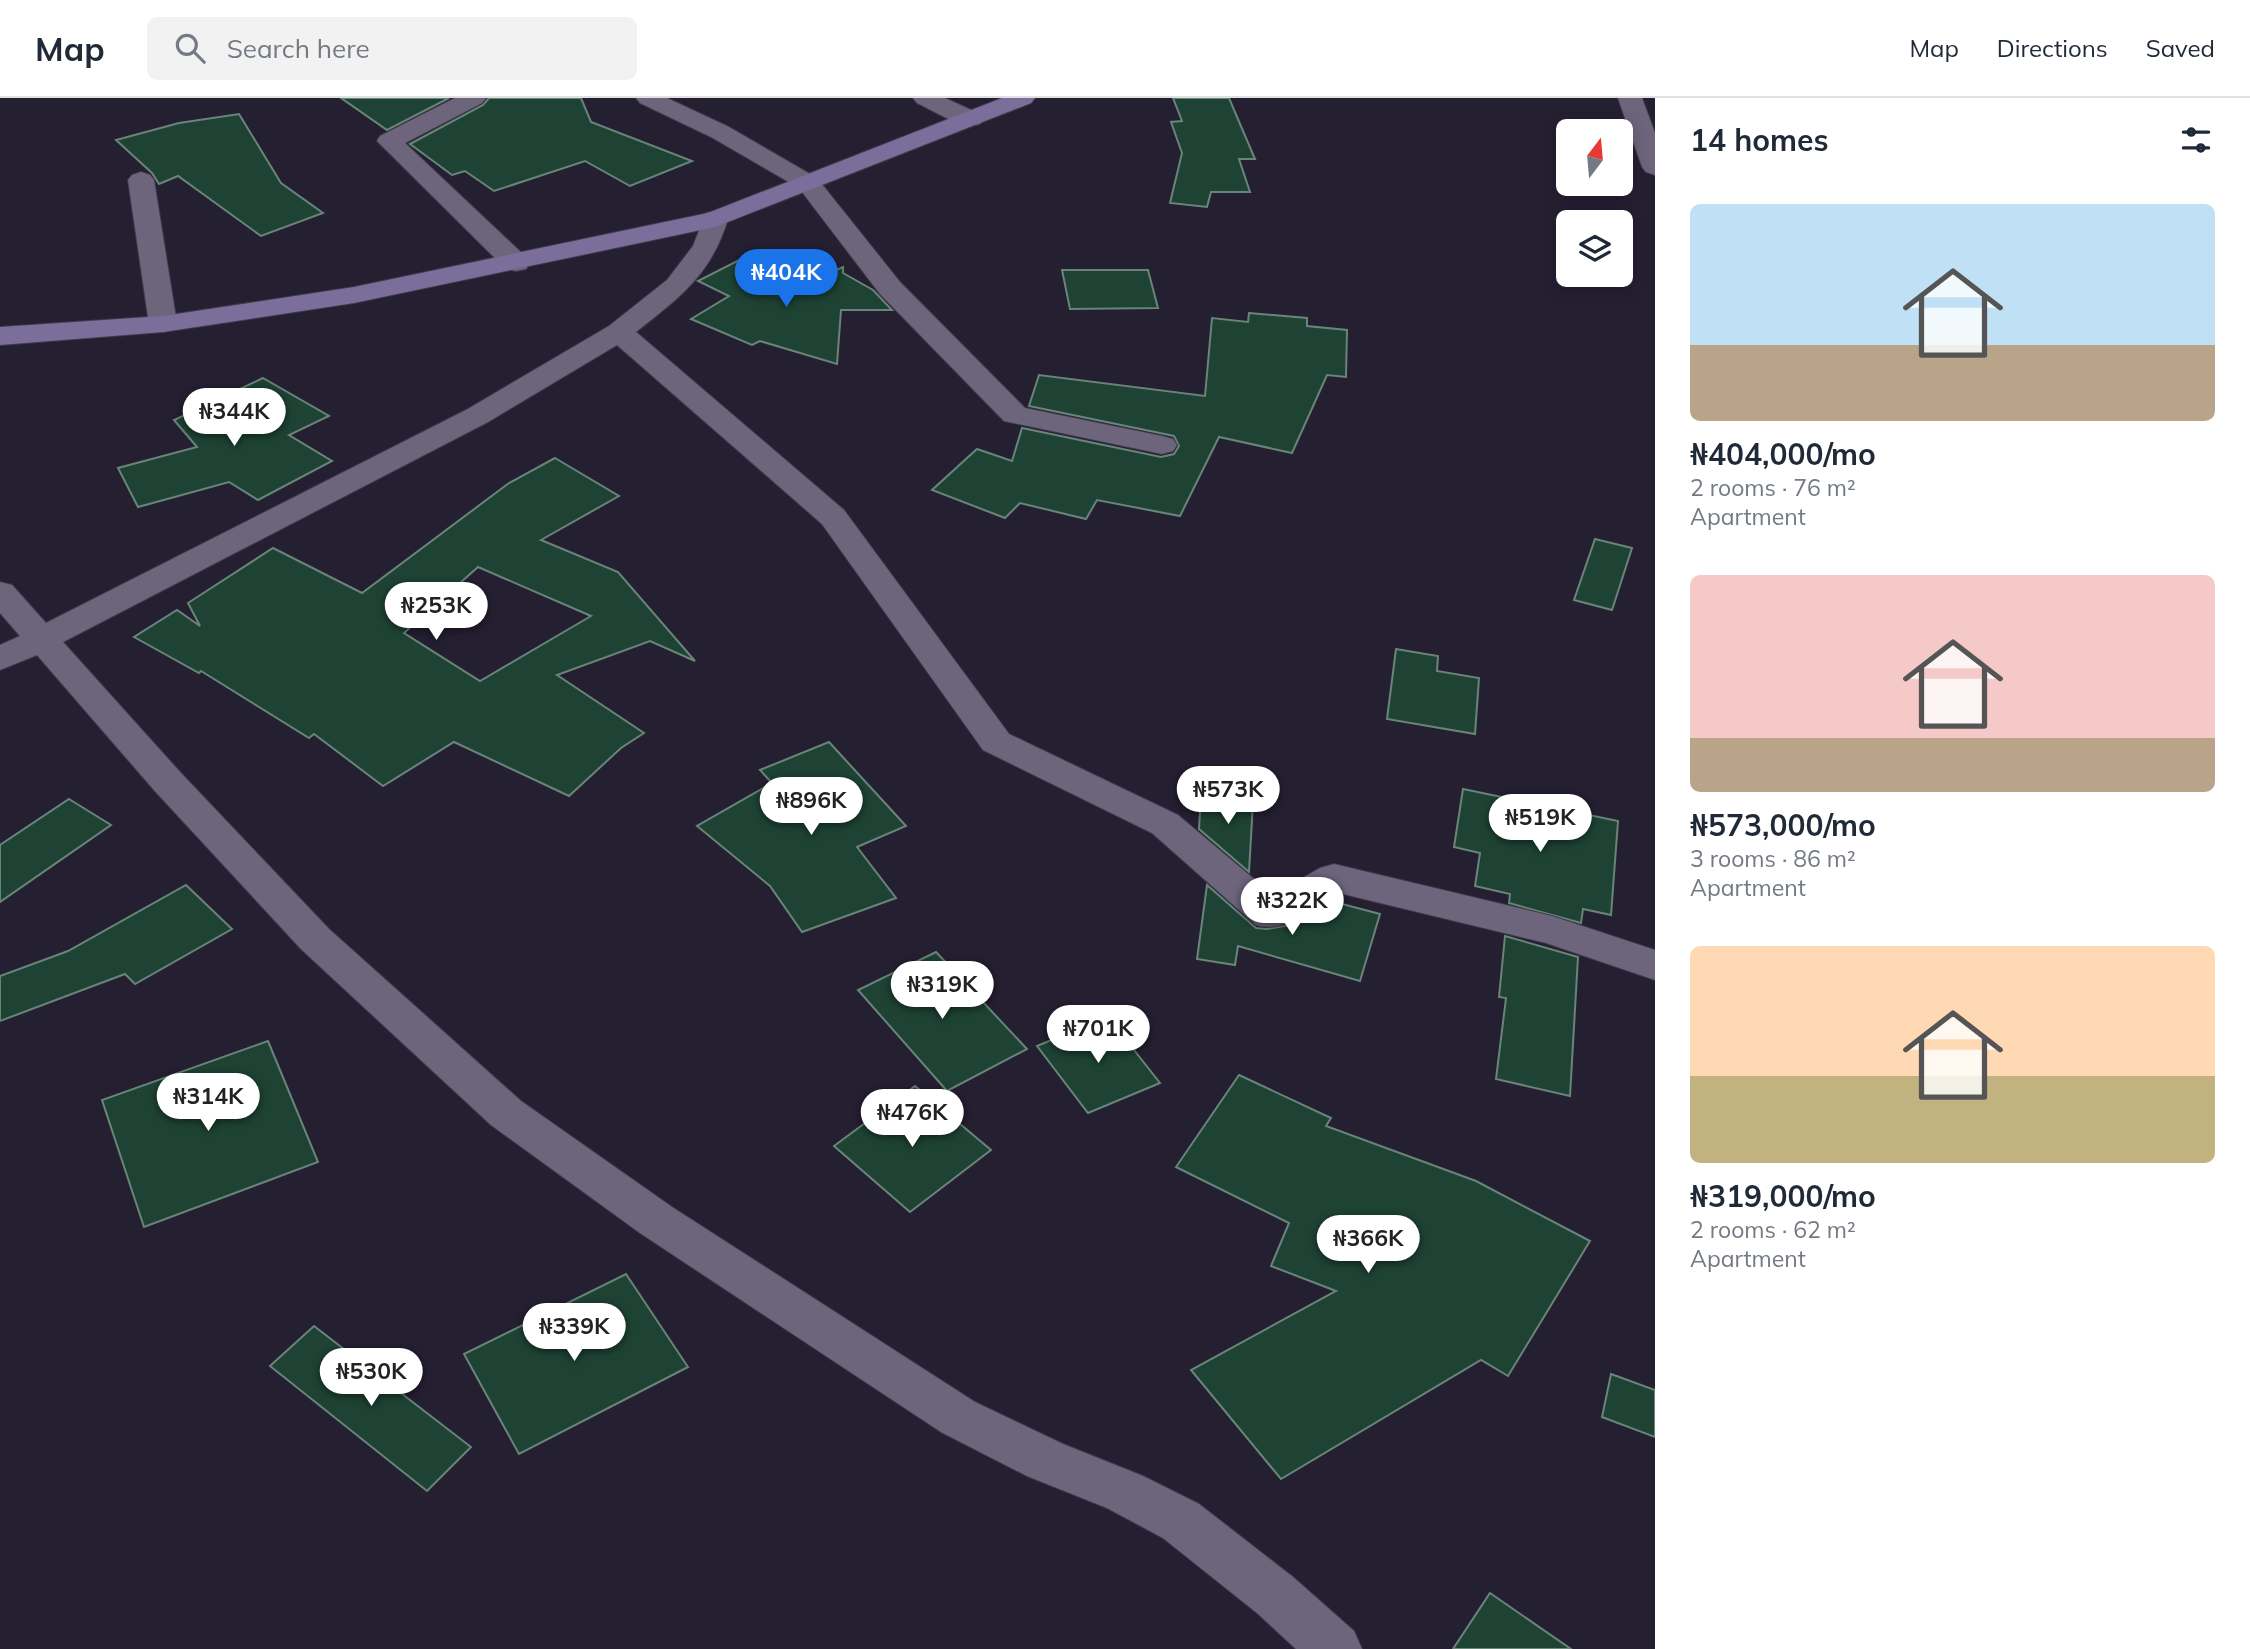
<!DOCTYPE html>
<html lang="en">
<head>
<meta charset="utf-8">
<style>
	:root { --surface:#fff; --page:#f2f2f3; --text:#1f2937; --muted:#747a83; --line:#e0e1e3; --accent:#1a73e8 }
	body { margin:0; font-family:Mulish,sans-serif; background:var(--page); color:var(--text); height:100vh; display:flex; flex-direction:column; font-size:26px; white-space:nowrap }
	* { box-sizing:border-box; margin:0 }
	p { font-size:23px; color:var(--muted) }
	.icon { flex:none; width:38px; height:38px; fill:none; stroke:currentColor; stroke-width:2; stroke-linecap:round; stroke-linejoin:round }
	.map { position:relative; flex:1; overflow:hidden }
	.side { display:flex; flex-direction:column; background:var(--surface); width:595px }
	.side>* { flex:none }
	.needle { width:46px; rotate:16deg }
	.tools { position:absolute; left:1556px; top:21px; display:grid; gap:14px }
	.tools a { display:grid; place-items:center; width:77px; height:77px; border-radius:10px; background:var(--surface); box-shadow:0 4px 18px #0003; font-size:35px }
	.price { position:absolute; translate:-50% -60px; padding:0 16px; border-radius:24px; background:#fff; color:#222; font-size:23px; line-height:46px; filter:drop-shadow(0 2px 4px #0008) }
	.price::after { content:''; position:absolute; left:50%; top:42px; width:21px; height:16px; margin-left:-10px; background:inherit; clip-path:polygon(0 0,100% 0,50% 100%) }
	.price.active { background:var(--accent); color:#fff }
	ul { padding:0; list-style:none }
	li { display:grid; align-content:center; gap:14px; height:371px; padding:0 35px }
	li span { display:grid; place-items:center; height:217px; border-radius:10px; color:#555 }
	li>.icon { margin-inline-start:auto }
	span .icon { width:126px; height:126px; fill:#fffc; stroke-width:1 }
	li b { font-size:30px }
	h2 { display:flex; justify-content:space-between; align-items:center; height:84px; padding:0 35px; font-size:30px }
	header { display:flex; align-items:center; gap:42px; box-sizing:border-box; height:98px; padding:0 35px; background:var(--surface); border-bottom:2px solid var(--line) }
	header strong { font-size:33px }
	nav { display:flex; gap:38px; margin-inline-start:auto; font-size:24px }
	.search { width:490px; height:63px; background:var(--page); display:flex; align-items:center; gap:18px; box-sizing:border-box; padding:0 24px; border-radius:10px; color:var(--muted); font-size:26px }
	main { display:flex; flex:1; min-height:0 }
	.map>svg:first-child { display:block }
	.building { fill:#1e4334; stroke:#698478; stroke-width:2; fill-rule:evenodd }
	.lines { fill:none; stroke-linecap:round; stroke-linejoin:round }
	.street-casing { stroke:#403a4b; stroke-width:2 }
	.secondary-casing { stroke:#403a4b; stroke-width:2 }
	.street { fill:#6c657c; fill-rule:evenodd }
	.secondary { fill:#7c6e9b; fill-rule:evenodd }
</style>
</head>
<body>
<header>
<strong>Map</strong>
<div class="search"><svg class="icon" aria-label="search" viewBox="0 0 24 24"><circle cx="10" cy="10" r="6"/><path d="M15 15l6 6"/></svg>Search here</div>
<nav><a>Map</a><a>Directions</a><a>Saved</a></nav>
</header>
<main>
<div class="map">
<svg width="1655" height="1551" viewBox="0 0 1655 1551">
	<rect width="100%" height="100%" fill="#251f32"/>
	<g class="building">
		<path d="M341 0H449L387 32Z"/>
		<path d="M489 0H581L591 24 692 63 630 88 585 63 494 93 465 73 452 77 410 46 483 7Z"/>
		<path d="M1173 0H1229L1255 61H1239L1250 94H1211L1207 109 1170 105 1182 55 1171 24 1182 23Z"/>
		<path d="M239 16 281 85 323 115 261 138 178 78 159 86 152 75 116 42 179 25Z"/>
		<path d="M741 161 799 189 843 169V175L873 192 892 212H841L837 266 760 243 752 247 691 221 729 198 698 183Z"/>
		<path d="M1062 172H1148L1158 210 1070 211Z"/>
		<path d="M1249 215 1307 220V228L1347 232 1346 279 1327 277 1292 355 1219 339 1180 418 1097 402 1086 421 1020 405 1005 420 932 392 977 351 1012 363 1022 330 1161 359 1174 356 1179 348 1174 338 1029 308 1039 277 1205 298 1212 220 1248 224Z"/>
		<path d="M263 280 329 318 289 337 332 363 258 402 229 384 138 409 118 370 197 349 174 322Z"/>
		<path d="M555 360 619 398 541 442 618 474 695 563 650 543 557 577 644 635 621 650 569 698 454 644 383 688 314 636 309 640 201 573 199 575 134 539 177 512 200 528 188 505 273 450 362 495 509 385ZM478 469 591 518 480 583 404 535Z"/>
		<path d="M1595 441 1632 450 1612 512 1574 502Z"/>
		<path d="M1396 551 1438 558 1437 573 1479 580 1475 636 1387 621Z"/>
		<path d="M829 644 906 728 857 749 896 800 802 834 770 788 697 728 772 685 760 672Z"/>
		<path d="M1463 691 1618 723 1611 817 1583 811 1581 825 1509 805 1510 796 1475 788 1480 755 1454 749Z"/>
		<path d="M1201 697 1253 704 1249 774 1199 731Z"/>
		<path d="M69 701 111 727 0 804V747Z"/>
		<path d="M186 787 232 831 135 886 125 876 0 923V878L68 853Z"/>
		<path d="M1207 787 1256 830 1267 831 1290 827 1331 803 1380 816 1360 883 1238 848 1235 867 1197 861Z"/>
		<path d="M1505 838 1578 859 1570 998 1496 981 1506 900 1499 899Z"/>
		<path d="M936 854 1027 951 947 993 858 892Z"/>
		<path d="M1108 919 1160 985 1088 1015 1037 948Z"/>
		<path d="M268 943 318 1064 144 1129 102 1002Z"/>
		<path d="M1239 977 1331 1020 1326 1028 1476 1083 1590 1143 1508 1278 1481 1262 1281 1381 1191 1272 1336 1193 1271 1168 1289 1125 1176 1069Z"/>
		<path d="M915 988 991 1052 910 1114 834 1048Z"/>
		<path d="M626 1176 688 1269 519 1356 464 1256Z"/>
		<path d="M314 1228 471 1349 427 1393 270 1268Z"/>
		<path d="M1611 1276 1655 1292V1339L1602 1319Z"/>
		<path d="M1490 1495 1571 1551H1453Z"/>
	</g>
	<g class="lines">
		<g class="street-casing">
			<g id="street">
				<path d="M455 0H486L482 5 405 45 526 159 530 165 526 171 516 173 506 171 377 43 380 38Z"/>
				<path d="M636 0H667L729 29 817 80 900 184 1025 310 1162 338 1173 341 1177 347 1173 353 1162 356 1004 323 880 196 799 90 711 39 640 5Z"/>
				<path d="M913 0H945L980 16 983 21 980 26C959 31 935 13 917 5Z"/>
				<path d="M1618 0H1642L1655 35V77L1646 74 1642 69Z"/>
				<path d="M141 74 150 77 154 82 177 226 173 232 163 234 153 232 149 226 128 82 132 77Z"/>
				<path d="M715 113 724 115 728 121C711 177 680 199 636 234L844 412 1009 636 1178 717 1273 797 1320 770 1334 766 1552 818 1655 852V882L1546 845 1339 795C1314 809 1285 836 1256 827L1152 735 983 652 822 426 617 247 488 324 63 544 180 674 329 831 521 1003 672 1109 975 1304 1063 1346 1143 1378 1199 1406 1293 1479 1354 1533 1362 1551H1296L1257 1515 1163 1440 1107 1410 1027 1378 941 1334 640 1135 491 1027 301 851 154 692 37 557 0 572V547L20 538 0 515V484L12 487 46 525 466 312 609 228 667 182 693 148 706 115Z"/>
			</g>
		</g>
		<g class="secondary-casing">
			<path id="secondary" d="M1002 0H1035L1031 5 715 129 354 205 163 234 0 247V229L163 218 354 189 708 115Z"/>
		</g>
		<use href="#street" class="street"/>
		<use href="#secondary" class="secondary"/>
	</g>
</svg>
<div class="tools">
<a><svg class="needle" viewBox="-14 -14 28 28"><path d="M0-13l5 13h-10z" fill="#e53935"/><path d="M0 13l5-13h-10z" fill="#747a83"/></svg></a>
<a><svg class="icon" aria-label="layers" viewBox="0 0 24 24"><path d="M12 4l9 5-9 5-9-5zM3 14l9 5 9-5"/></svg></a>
</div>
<b class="price active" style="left:786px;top:211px">₦404K</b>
<b class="price" style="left:234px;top:350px">₦344K</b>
<b class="price" style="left:436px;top:544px">₦253K</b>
<b class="price" style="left:1228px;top:728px">₦573K</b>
<b class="price" style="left:811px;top:739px">₦896K</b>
<b class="price" style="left:1540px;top:756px">₦519K</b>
<b class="price" style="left:1292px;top:839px">₦322K</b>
<b class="price" style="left:942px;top:923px">₦319K</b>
<b class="price" style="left:1098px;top:967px">₦701K</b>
<b class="price" style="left:208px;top:1035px">₦314K</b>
<b class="price" style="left:912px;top:1051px">₦476K</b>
<b class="price" style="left:1368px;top:1177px">₦366K</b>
<b class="price" style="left:574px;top:1265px">₦339K</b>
<b class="price" style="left:371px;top:1310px">₦530K</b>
</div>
<section class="side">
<h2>14 homes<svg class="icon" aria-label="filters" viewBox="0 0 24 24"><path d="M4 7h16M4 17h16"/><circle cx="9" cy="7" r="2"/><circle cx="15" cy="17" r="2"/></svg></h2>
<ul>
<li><span style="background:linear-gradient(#bfe0f5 65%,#b9a48a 0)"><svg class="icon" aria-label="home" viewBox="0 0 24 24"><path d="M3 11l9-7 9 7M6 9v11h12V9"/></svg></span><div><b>₦404,000/mo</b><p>2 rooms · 76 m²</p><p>Apartment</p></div></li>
<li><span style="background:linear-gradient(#f6c9c9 75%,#b9a48a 0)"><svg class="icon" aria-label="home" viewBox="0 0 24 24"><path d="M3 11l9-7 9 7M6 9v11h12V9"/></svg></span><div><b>₦573,000/mo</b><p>3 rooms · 86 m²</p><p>Apartment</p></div></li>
<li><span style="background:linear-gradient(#ffd9b3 60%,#c2b280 0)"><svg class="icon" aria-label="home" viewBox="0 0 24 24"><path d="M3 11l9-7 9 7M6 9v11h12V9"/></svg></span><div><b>₦319,000/mo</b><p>2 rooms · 62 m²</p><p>Apartment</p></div></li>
</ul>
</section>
</main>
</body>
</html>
